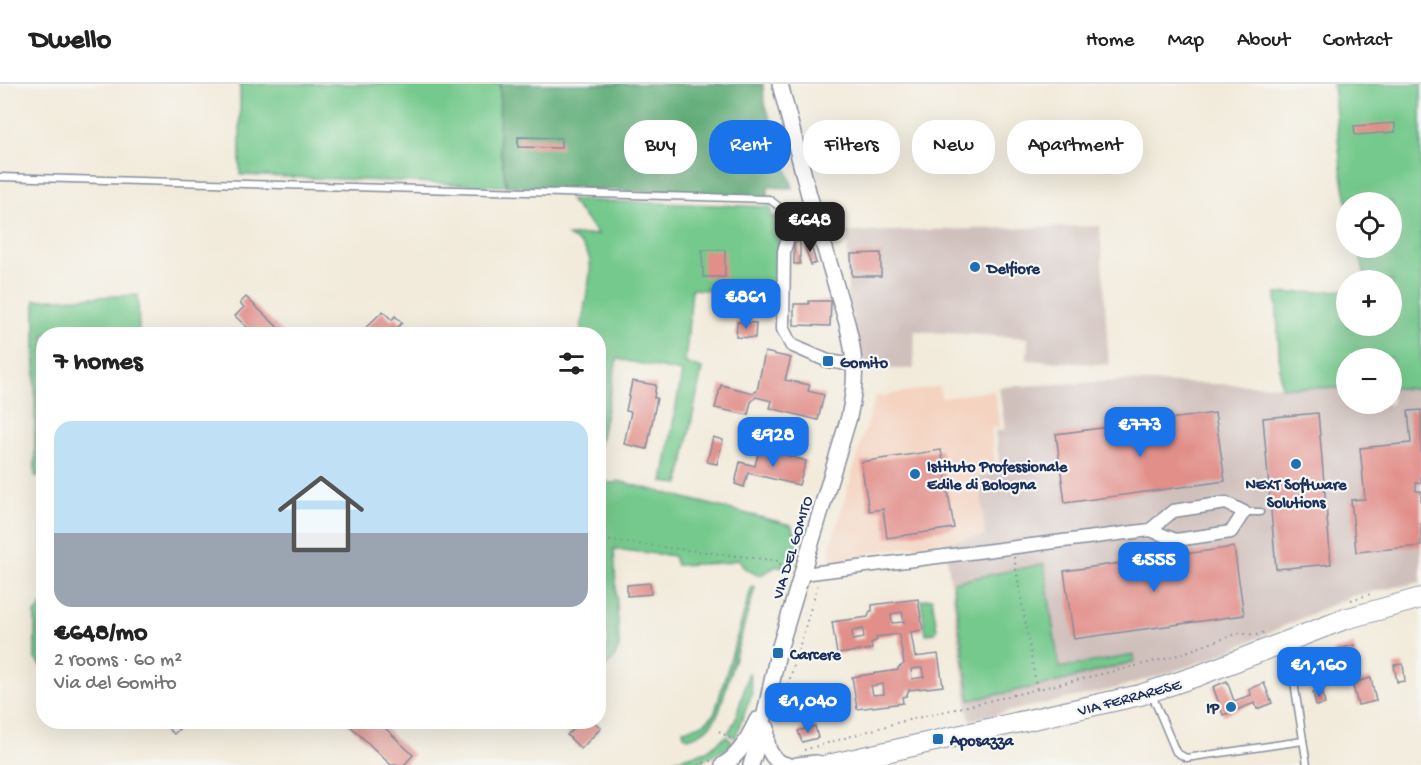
<!DOCTYPE html>
<html lang="en">
<head>
<meta charset="utf-8">
<style>
	:root { --surface:#fff; --page:#f2f2f2; --text:#222; --muted:#767676; --line:#e0e0e0; --accent:#1a73e8 }
	body { margin:0; font-family:"Gochi Hand",sans-serif; background:var(--page); color:var(--text); height:100vh; display:flex; flex-direction:column; font-size:22px; white-space:nowrap }
	* { box-sizing:border-box; margin:0 }
	p { font-size:20px; color:var(--muted) }
	.icon { flex:none; width:33px; height:33px; fill:none; stroke:currentColor; stroke-width:2; stroke-linecap:round; stroke-linejoin:round }
	.map { position:relative; flex:1; overflow:hidden }
	.details { position:absolute; left:36px; top:243px; width:570px; height:402px; display:flex; flex-direction:column; background:var(--surface); border-radius:24px; box-shadow:0 6px 24px #0002 }
	.details>* { flex:none }
	.hud { position:absolute; left:624px; top:36px; width:570px; height:54px; display:flex; gap:12px }
	.tools { position:absolute; left:1336px; top:108px; display:grid; gap:12px }
	.tools a { display:grid; place-items:center; width:66px; height:66px; border-radius:50%; background:var(--surface); box-shadow:0 6px 24px #0002; font-size:30px }
	.price { position:absolute; translate:-50% -51px; padding:0 14px; border-radius:12px; background:var(--accent); color:#fff; font-size:20px; line-height:39px; filter:drop-shadow(0 2px 3px #0008) }
	.price::after { content:''; position:absolute; left:50%; top:36px; width:18px; height:14px; margin-left:-9px; background:inherit; clip-path:polygon(0 0,100% 0,50% 100%) }
	.price.selected { background:#222; color:#fff }
	ul { padding:0; list-style:none }
	li { display:grid; align-content:center; gap:12px; height:318px; padding:0 18px }
	li span { display:grid; place-items:center; height:186px; border-radius:18px; color:#555 }
	li>.icon { margin-inline-start:auto }
	span .icon { width:108px; height:108px; fill:#fffc; stroke-width:1 }
	li b { font-size:26px }
	h2 { display:flex; justify-content:space-between; align-items:center; height:72px; padding:0 18px; font-size:26px }
	.tag { padding:0 21px; border-radius:24px; background:var(--surface); box-shadow:0 6px 24px #0002; font-size:21px; line-height:54px }
	.tag.selected { background:var(--accent); color:#fff }
	header { display:flex; align-items:center; gap:36px; box-sizing:border-box; height:84px; padding:0 30px; background:var(--surface); border-bottom:2px solid var(--line) }
	header strong { font-size:28px }
	nav { display:flex; gap:33px; margin-inline-start:auto; font-size:21px }
	.map>svg:first-child { display:block }
	.built { fill:#f4d3c0 }
	.industrial { fill:#d0c0bc }
	.green { fill:#75c98c; stroke:#487c75; stroke-width:1.5 }
	.forest { fill:#60ad78; stroke:#3e6e6b; stroke-width:1.5 }
	.building { fill:#e28e89; fill-rule:evenodd }
	.lines { fill:none; stroke-linecap:round; stroke-linejoin:round }
	.service-casing { stroke:#868d9c; stroke-width:9 }
	.minor-casing { stroke:#868d9c; stroke-width:15 }
	.tertiary-casing { stroke:#868d9c; stroke-width:18 }
	.primary-casing { stroke:#868d9c; stroke-width:22 }
	.path { stroke:#868d9c; stroke-width:2; stroke-dasharray:1.5 4.5; stroke-linecap:butt }
	.service { stroke:#fff; stroke-width:6 }
	.minor { stroke:#fff; stroke-width:12 }
	.tertiary { stroke:#fff; stroke-width:15 }
	.primary { stroke:#fff; stroke-width:20 }
	.poi-dot { fill:#1f6fb2; stroke:#f6f6f2; stroke-width:2 }
	.labels { text-anchor:middle; stroke-width:4.5; stroke-linejoin:round; paint-order:stroke }
	.poi-label { font-size:16px; font-weight:bold; fill:#1b2f5e; stroke:#f6f6f2; text-anchor:start }
	.street-label { font-size:16px; fill:#1b2f5e; stroke:#f6f6f2 }
</style>
</head>
<body>
<header>
<strong>Dwello</strong>
<nav><a>Home</a><a>Map</a><a>About</a><a>Contact</a></nav>
</header>
<div class="map">
<svg width="1421" height="681" viewBox="0 0 1421 681">
	<rect width="100%" height="100%" fill="#f6f6f2"/>
	<filter id="ink" filterUnits="userSpaceOnUse"><feTurbulence type="fractalNoise" baseFrequency=".0167" numOctaves="2"/><feDisplacementMap in="SourceGraphic" scale="12" xChannelSelector="R" yChannelSelector="G"/><feConvolveMatrix kernelMatrix="1 2 1 2 8 2 1 2 1" color-interpolation-filters="sRGB"/></filter>
	<filter id="wash" filterUnits="userSpaceOnUse"><feTurbulence type="fractalNoise" baseFrequency=".008" numOctaves="4" result="noise"/><feDisplacementMap in="SourceGraphic" scale="24" xChannelSelector="R" yChannelSelector="G"/><feGaussianBlur stdDeviation="1.35" result="paint"/><feColorMatrix in="noise" values="0 0 0 0 0 0 0 0 0 0 0 0 0 0 0 0 0 1.4 0 .05"/><feComposite in="paint" operator="in"/></filter>
	<g filter="url(#wash)">
		<rect width="100%" height="100%" fill="#f2ebdb"/>
		<path class="built" d="M939 302 942 314 994 306 1000 342 991 344 996 386 978 388 985 452 868 469 863 479 836 478 831 473 830 464 875 313Z"/>
		<g class="industrial">
			<path d="M1100 142 1109 281 1027 276 1028 254 915 247 914 285H864L848 218 847 148Z"/>
			<path d="M1119 297 1347 304V320H1392V304L1421 305V498L1352 512 1212 574 1174 587 1113 605 969 636 945 458 985 452 979 392 1001 388 995 347 1005 345 999 303Z"/>
		</g>
		<g class="green">
			<path d="M240 0H500L499 60 506 102 240 91Z"/>
			<path d="M1333 0H1421V305L1392 304V274H1347V304L1281 303 1276 210 1347 206V242H1392V196H1366L1358 164H1392V118H1347L1341 85Z"/>
			<path d="M570 116 771 123V133H779V202L768 203V227L731 226 732 208 692 205 685 279 702 285 679 400 663 398 682 288 617 275 599 363 598 250H580C582 236 585 222 587 208 592 181 595 166 568 152L598 150Z"/>
			<path d="M138 211 139 250H44L43 392H35V216Z"/>
			<path d="M618 397 791 441C793 446 797 450 798 455 803 469 792 485 777 482L759 492 744 484 739 475 725 479 676 481 674 472 614 465 619 563 613 576 602 586 599 579C610 565 613 552 599 538V398L616 399Z"/>
			<path d="M1044 480 1059 584 1134 571 1135 577 1058 598 970 616 953 498Z"/>
			<path d="M752 502 755 504 719 628C712 642 703 650 688 654L684 651 683 646C697 643 707 641 715 628Z"/>
			<path d="M932 514 937 545 935 549 926 550 921 516Z"/>
			<path d="M43 520V583L35 575V529Z"/>
			<path d="M749 588 752 609 735 654 728 649 735 637Z"/>
			<path d="M726 652 732 658 724 666 693 681H669L668 678 707 667Z"/>
		</g>
		<path class="forest" d="M500 0H763L764 17 793 104 768 103V112L507 102 499 60Z"/>
		<g id="blocks">
			<g class="building">
				<path d="M1395 39V48L1355 51 1354 42Z"/>
				<path d="M518 53 561 54V64L518 63Z"/>
				<rect x="794" y="158" width="6" height="22"/>
				<path d="M810 158 816 179 811 181 804 160Z"/>
				<path d="M702 166H725V193H703Z"/>
				<path d="M881 169V192H852L851 170Z"/>
				<path d="M246 213 250 217 285 250H254L235 232 244 223 240 219Z"/>
				<path d="M809 217H831L830 242 794 241V220H809Z"/>
				<path d="M383 227 392 236 395 232 402 239 390 250H359Z"/>
				<path d="M737 238 756 239 755 254 736 253Z"/>
				<path d="M765 268 791 274 785 296 810 301 808 307 824 311 818 336 770 324 772 317 756 313 751 318 748 331 715 324 721 301 753 309 757 307Z"/>
				<path d="M632 297 656 301 654 314H657L647 365 624 360 631 328 626 327Z"/>
				<path d="M1421 326V399H1416V407H1421V462L1356 468 1351 416 1365 415 1360 364 1411 359 1408 327Z"/>
				<path d="M1215 329 1225 397 1065 419 1056 350Z"/>
				<path d="M1318 329 1331 480 1276 485 1263 334Z"/>
				<path d="M713 353 723 356 717 380 707 378Z"/>
				<path d="M760 363 806 377 799 401 748 389 744 403 735 400 740 378 755 382Z"/>
				<path d="M941 366 954 444 887 454 883 425 869 427 861 378Z"/>
				<path d="M1234 463 1244 531 1074 555 1064 487Z"/>
				<path d="M650 499 651 510 627 512V501Z"/>
				<path d="M918 515 923 546 911 548 915 573 938 570 943 602 909 606 906 612 902 613 903 619 857 625 852 593 898 586V584L904 580 899 550 876 553 877 556 871 559 872 565 837 570 832 538 868 533 870 527H872V521ZM902 528 904 538 892 539 891 530ZM863 545 864 554 853 556 852 547ZM922 584 924 593 912 595 911 585ZM883 600 884 610 873 611 871 602Z"/>
				<path d="M1354 561 1360 586 1339 591 1333 567Z"/>
				<path d="M1403 580 1405 597 1397 598 1394 581Z"/>
				<path d="M1371 594 1376 617 1358 621 1352 599Z"/>
				<path d="M1227 597 1234 617 1251 611 1249 605 1264 599 1272 619 1257 625 1255 619 1223 631 1213 603Z"/>
				<path d="M1322 606 1325 620 1316 622 1313 608Z"/>
				<path d="M161 638H186L174 650Z"/>
				<path d="M346 638H379L413 671 404 681H391Z"/>
				<path d="M579 638H594L601 644 581 665 567 651 580 639Z"/>
				<path d="M815 642 818 654 802 658 798 647Z"/>
			</g>
		</g>
	</g>
	<g filter="url(#ink)">
		<use href="#blocks" fill-opacity="0" stroke="#868d9c" stroke-width="1.5"/>
		<g class="lines">
			<g class="service-casing">
				<g id="service">
					<path d="M0 93 769 115 786 128 790 146"/>
					<path d="M1244 428H1260"/>
					<path d="M1288 560 1307 681"/>
					<path d="M1152 611 1176 668 1186 674 1303 657"/>
				</g>
			</g>
			<g class="minor-casing">
				<g id="minor">
					<path d="M816 135 800 138 790 147 784 167 783 245 791 261 828 277 855 281"/>
					<path d="M803 490 1150 446 1176 456 1231 448 1244 428 1226 419 1173 427 1150 446"/>
				</g>
			</g>
			<g class="tertiary-casing">
				<g id="tertiary">
					<path d="M767 644C765 661 770 677 787 681"/>
					<path d="M723 681C741 670 748 654 757 636"/>
					<path d="M751 681 760 653 778 569 849 333C857 296 856 276 847 239L809 111 780 0"/>
					<path d="M797 681 816 679 827 681"/>
				</g>
			</g>
			<g class="primary-casing">
				<path id="primary" d="M828 681 1140 611 1197 592 1345 535 1421 514"/>
			</g>
			<g class="path">
				<path d="M1014 473 1037 606"/>
				<path d="M598 486 604 456 780 477V486L787 483"/>
				<path d="M1351 516 1371 510 1374 511"/>
				<path d="M778 635 818 500"/>
				<path d="M719 647 731 655"/>
				<path d="M804 666 896 639 1169 574 1239 549 1256 551 1267 547"/>
				<path d="M698 681 712 676"/>
			</g>
			<use href="#service" class="service"/>
			<use href="#minor" class="minor"/>
			<use href="#tertiary" class="tertiary"/>
			<use href="#primary" class="primary"/>
		</g>
	</g>
	<g class="poi-dot">
		<circle cx="975" cy="183" r="6"/>
		<rect x="822" y="271" width="12" height="12" rx="3"/>
		<circle cx="1296" cy="380" r="6"/>
		<circle cx="915" cy="390" r="6"/>
		<rect x="772" y="563" width="12" height="12" rx="3"/>
		<circle cx="1231" cy="623" r="6"/>
		<rect x="932" y="649" width="12" height="12" rx="3"/>
	</g>
	<g class="labels">
		<g class="poi-label">
			<text x="987" y="189">Delfiore</text>
			<text x="840" y="283">Gomito</text>
			<text x="927" y="387">Istituto Professionale<tspan x="927" dy="18">Edile di Bologna</tspan></text>
			<text x="1296" y="405" text-anchor="middle">NEXT Software<tspan x="1296" dy="18">Solutions</tspan></text>
			<text x="790" y="575">Carcere</text>
			<text x="1219" y="629" text-anchor="end">IP</text>
			<text x="950" y="661">Aposazza</text>
		</g>
		<g class="street-label">
			<text transform="translate(791 463) rotate(-73)" y="6">VIA DEL GOMITO</text>
			<text transform="translate(1129 612) rotate(-15)" y="6">VIA FERRARESE</text>
		</g>
	</g>
</svg>
<div class="tools">
<a><svg class="icon" aria-label="locate" viewBox="0 0 24 24"><circle cx="12" cy="12" r="6"/><path d="M12 2v4M12 18v4M2 12h4M18 12h4"/></svg></a>
<a>+</a>
<a>−</a>
</div>
<b class="price selected" style="left:810px;top:169px">€648</b>
<b class="price" style="left:746px;top:246px">€861</b>
<b class="price" style="left:1140px;top:374px">€773</b>
<b class="price" style="left:773px;top:384px">€928</b>
<b class="price" style="left:1154px;top:509px">€555</b>
<b class="price" style="left:1319px;top:614px">€1,160</b>
<b class="price" style="left:808px;top:650px">€1,040</b>
<div class="hud">
<a class="tag">Buy</a>
<a class="tag selected">Rent</a>
<a class="tag">Filters</a>
<a class="tag">New</a>
<a class="tag">Apartment</a>
</div>
<section class="details">
<h2>7 homes<svg class="icon" aria-label="filters" viewBox="0 0 24 24"><path d="M4 7h16M4 17h16"/><circle cx="9" cy="7" r="2"/><circle cx="15" cy="17" r="2"/></svg></h2>
<ul>
<li><span style="background:linear-gradient(#bfe0f5 60%,#9aa5b1 0)"><svg class="icon" aria-label="home" viewBox="0 0 24 24"><path d="M3 11l9-7 9 7M6 9v11h12V9"/></svg></span><div><b>€648/mo</b><p>2 rooms · 60 m²</p><p>Via del Gomito</p></div></li>
</ul>
</section>
</div>
</body>
</html>
